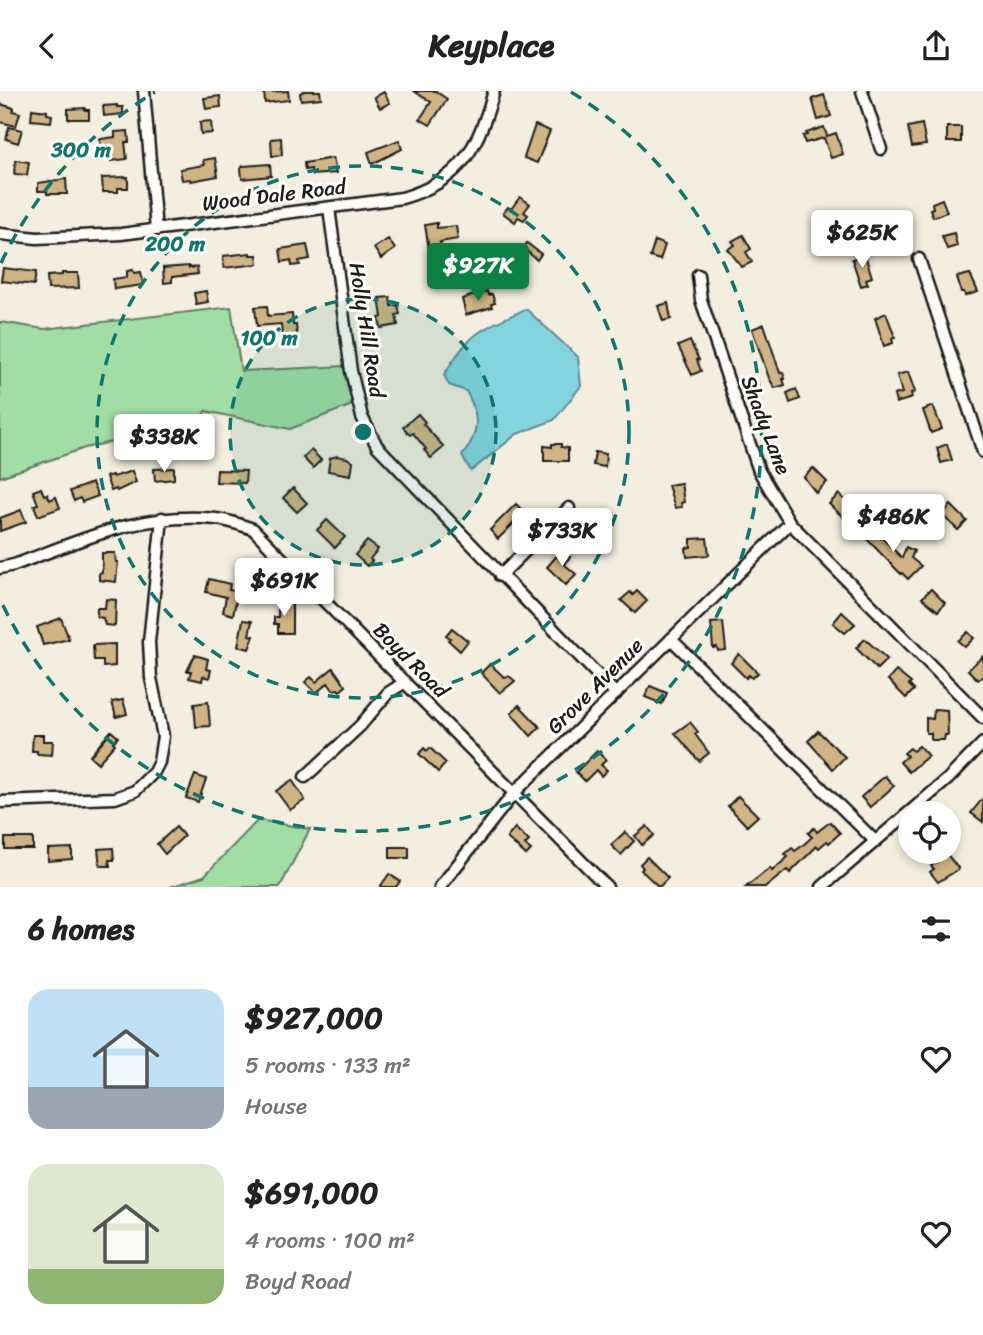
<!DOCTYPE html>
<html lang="en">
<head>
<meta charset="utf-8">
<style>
	:root { --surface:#fff; --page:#f6f6f6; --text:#222; --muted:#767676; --accent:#0b8043 }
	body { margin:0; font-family:Sriracha,sans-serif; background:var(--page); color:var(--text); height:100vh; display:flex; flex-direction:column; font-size:26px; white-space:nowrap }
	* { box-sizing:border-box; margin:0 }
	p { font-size:23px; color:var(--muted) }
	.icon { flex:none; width:38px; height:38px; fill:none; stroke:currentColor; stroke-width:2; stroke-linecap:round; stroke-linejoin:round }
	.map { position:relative; height:796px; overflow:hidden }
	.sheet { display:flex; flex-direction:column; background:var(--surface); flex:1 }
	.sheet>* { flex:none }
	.buttons { position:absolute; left:898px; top:710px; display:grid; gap:14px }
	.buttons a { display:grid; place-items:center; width:63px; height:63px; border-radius:50%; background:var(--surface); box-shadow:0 4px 10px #0003; font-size:35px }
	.price { position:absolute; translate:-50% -60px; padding:0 16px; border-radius:7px; background:#fff; color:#222; font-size:23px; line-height:46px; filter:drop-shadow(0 2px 4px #0008) }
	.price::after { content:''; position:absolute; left:50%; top:42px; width:21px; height:16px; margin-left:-10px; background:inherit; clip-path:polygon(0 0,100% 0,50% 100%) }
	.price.active { background:var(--accent); color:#fff }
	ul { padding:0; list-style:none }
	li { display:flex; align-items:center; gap:21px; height:175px; padding:0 28px }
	li span { display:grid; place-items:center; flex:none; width:196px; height:140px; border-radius:21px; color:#555 }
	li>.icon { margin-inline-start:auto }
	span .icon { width:84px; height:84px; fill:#fffc; stroke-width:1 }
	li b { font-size:30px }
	h2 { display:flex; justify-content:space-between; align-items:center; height:84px; padding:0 28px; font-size:30px }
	header { display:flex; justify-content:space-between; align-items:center; height:91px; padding:0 28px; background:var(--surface); font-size:32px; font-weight:700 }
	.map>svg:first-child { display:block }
	.green { fill:#a1dda4; stroke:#5e7c60; stroke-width:2 }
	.water { fill:#84d4e0; stroke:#5a8a92; stroke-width:2 }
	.building { fill:#d0b485; stroke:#1c1c1c; stroke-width:2 }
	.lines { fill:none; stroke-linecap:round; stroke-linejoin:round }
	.minor-casing { stroke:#1c1c1c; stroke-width:15 }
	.minor { stroke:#fdfcf7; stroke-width:10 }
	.ring { fill:none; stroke:#0f766e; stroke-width:3.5; stroke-dasharray:12 9 }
	.labels { text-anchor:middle; stroke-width:6; stroke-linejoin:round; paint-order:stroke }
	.street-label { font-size:21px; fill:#1c1c1c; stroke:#fdfcf7 }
	.centre { fill:#0f766e; stroke:#fdfcf7; stroke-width:3.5 }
	.ring-label { font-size:21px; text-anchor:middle; font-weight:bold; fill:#0f766e; stroke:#fdfcf7; stroke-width:6; stroke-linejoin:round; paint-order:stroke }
</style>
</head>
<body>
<header><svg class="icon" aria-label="back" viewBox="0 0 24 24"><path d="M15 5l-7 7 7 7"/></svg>Keyplace<svg class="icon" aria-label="share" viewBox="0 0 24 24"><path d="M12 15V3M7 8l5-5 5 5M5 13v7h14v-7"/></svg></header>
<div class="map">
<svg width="983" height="796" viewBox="0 0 983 796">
	<rect width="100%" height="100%" fill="#f4eee0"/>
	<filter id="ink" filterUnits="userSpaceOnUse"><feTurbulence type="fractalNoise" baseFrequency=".0143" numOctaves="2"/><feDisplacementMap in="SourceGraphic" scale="14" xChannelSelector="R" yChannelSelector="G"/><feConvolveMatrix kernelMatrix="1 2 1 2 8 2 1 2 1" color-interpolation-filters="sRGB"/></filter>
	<g filter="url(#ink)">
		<g class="green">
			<path d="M231 216 241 280 346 275 352 314 290 338 205 320 197 346H133L85 357 0 386V231L44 238Z"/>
			<path d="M258 729 310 738 280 796H170L204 785Z"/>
		</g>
		<path class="water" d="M526 218 578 266 581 295 554 329 517 343 471 380 462 365C480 342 480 325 466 300L449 294 444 284C470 240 482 238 526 218Z"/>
		<g class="building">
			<path d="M288 0 289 9 265 12 264 1Z"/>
			<path d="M304 0H320L321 7 301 9 300 2Z"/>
			<path d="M414 0H435L447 8 430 34 420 28 431 11Z"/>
			<path d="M384 1 390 12 380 17 374 6Z"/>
			<path d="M824 4 831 25 818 29 812 8Z"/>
			<path d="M220 5 221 16 206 18 204 7Z"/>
			<path d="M0 13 14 17 13 20 20 22 16 35 0 31Z"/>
			<path d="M117 14V16H123V23L104 25 103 15Z"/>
			<path d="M85 17V19H89V28H68V18Z"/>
			<path d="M32 18 47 20V23L52 24 51 31 31 29Z"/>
			<path d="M211 30 212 42 201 43 200 31Z"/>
			<path d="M922 33 926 54 912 56 908 36Z"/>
			<path d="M535 34 550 40 537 72 524 67Z"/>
			<path d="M9 36 22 39 18 52 6 48Z"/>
			<path d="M824 36 827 45 836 42 843 63 831 67 824 47 805 52 803 45 807 44 806 42Z"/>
			<rect x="947" y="36" width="14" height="15"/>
			<path d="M128 40 129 51H125L127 68 111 70V67H101L100 48 115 46V41Z"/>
			<path d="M281 47 282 64 272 65 271 48Z"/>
			<path d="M399 49 402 58 372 73 368 61Z"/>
			<path d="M215 67 218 85 191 90V88L182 89 180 78 204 74 203 69Z"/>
			<path d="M333 67 336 82 312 84 311 78 305 79 304 72Z"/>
			<path d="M16 69 29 71 27 84 14 83Z"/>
			<path d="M270 73 271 85 242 88 241 77 243 75Z"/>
			<path d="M128 86V97H118V101H103L102 87Z"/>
			<path d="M66 88 67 103H47V100H38V92Z"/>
			<path d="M520 106 530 113 524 121 528 124 524 129 518 126 515 131 503 122 508 116 511 118Z"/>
			<path d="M942 108 947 121 933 126 930 118 933 117 932 112Z"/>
			<path d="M437 132V137L456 135 458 148 440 151 441 157 429 159 425 134Z"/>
			<path d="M849 133 854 146 842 150 837 138Z"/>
			<path d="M954 142 957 155 947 158 942 145Z"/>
			<path d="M743 144 751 158 746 161 752 171 742 176 728 158 735 154 732 150Z"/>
			<path d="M388 148 395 158 381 168 374 157Z"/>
			<path d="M655 150 665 154 660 169 650 166Z"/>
			<path d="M527 152 541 163 537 169 523 157Z"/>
			<path d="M307 154 310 168 299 170 300 174 292 175 291 169 282 171 280 158Z"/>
			<path d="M250 162V164H257L258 173 224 177 223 165Z"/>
			<path d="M865 164 872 186 866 188 868 193 861 195 852 168Z"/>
			<path d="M189 175V177L197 176 198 183 172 186V191L164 192 163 177Z"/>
			<path d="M3 177 36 181 34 194 1 190Z"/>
			<path d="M133 179 134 182 141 181 143 194 114 198 113 188 127 186V180Z"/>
			<path d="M62 182H78L79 197 48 198 47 185 62 184Z"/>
			<path d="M970 183 978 201 965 205 964 201H961L957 186Z"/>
			<path d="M206 200 208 211 196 213 194 202Z"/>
			<path d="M487 200 488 204 492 203 495 212 491 213 492 216 466 224 462 208Z"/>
			<path d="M390 206 391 215 398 214 400 223 396 224 398 234 381 237 379 227 382 226 379 207Z"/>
			<path d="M668 212 671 228 663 230 658 215Z"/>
			<path d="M267 215 268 225 292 223 293 234H296L298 255 283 256 281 233 257 235 255 216Z"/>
			<path d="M886 222 895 246 892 247 893 252 884 255 875 227Z"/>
			<path d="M764 233 780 282 783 281 785 288H783L785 294 775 297 769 287 752 238Z"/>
			<path d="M690 250 699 269H697L701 280 692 284 678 255Z"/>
			<path d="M908 281 915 301 911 302 912 307 896 312 894 304 902 302 897 284Z"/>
			<path d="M796 298 800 308 790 312 787 302Z"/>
			<path d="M933 315 942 338 931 342 923 319Z"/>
			<path d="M418 323 425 331 423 333 444 356 431 367 424 359 426 358 413 342 410 344 403 336Z"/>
			<path d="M552 353H561V356L568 357V370H544V355L552 356Z"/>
			<path d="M947 353 952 369 941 372 937 357Z"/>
			<path d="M311 359 321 369 313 377 303 367Z"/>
			<path d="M595 361 606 363 605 376 593 374Z"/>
			<path d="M337 365 347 367 353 371 351 384 328 380 330 367Z"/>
			<path d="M174 377V388L155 390 154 378Z"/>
			<path d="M813 377 827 391 816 402 804 386Z"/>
			<path d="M217 379 246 380 245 392 216 391Z"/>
			<path d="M132 380 136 391 117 400 116 398 111 400 106 386 112 384 113 386Z"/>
			<path d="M92 392 98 405 82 411 80 407 74 410 70 400Z"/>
			<path d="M681 392 684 411 681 412 682 416 675 417 668 394Z"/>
			<path d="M41 397 44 404 47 403 50 409 56 406 60 417 38 425 34 414 38 413 33 400Z"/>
			<path d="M293 397 307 412 297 421 283 407Z"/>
			<path d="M839 403 854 419 845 428 829 413Z"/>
			<path d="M516 413 527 424 519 433 516 430 498 448 490 439Z"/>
			<path d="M951 414 967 430 958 439 942 424Z"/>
			<path d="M21 419 26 431 0 440V427Z"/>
			<path d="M327 429 345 446 335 457 317 439Z"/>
			<path d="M873 433 878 438 875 440 902 467 906 456 914 460 911 467 921 475 908 488 902 482 901 483 862 443Z"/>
			<path d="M707 447 709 464 687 466 686 457 691 456V448Z"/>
			<path d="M367 450 378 458 370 468 372 470 367 475 355 464Z"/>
			<path d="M562 459 570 466 564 473 576 483 566 494 547 476Z"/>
			<path d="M102 462H115L116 471H118L116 491 99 489V482L102 481Z"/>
			<path d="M209 488 230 493 229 499 238 501 233 524 223 521 226 506 206 501Z"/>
			<path d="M931 498 945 512 938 520 922 507Z"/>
			<path d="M637 500 647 510 635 522 621 509 630 501 633 504Z"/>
			<path d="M106 508 116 509 115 535 105 534 103 527 97 526V517H105Z"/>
			<path d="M278 511H292V542H278V533H274V526H278Z"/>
			<path d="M842 521 855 533 845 542 833 532Z"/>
			<path d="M61 527 69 548 43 554 37 536Z"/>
			<path d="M243 529 252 530 249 544 254 545 249 558 238 555Z"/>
			<path d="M723 531 726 559 718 560 717 556 713 557 711 532Z"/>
			<path d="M452 537 468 550 460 560 448 549 450 547 446 544Z"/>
			<path d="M968 541 974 547 965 556 958 550Z"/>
			<path d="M865 548 887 568 877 578 856 557Z"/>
			<path d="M115 553V575L103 576V569H94L93 554Z"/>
			<path d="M739 563 758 582 752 587 749 584 746 587 731 572Z"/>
			<path d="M195 564 208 568 206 578 211 579 209 587 203 585 202 590 189 587 191 580H187Z"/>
			<path d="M983 565V585L978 589 968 579Z"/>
			<path d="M490 573 504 586 509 585 515 590 500 602 481 582Z"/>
			<path d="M333 577 346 595 340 600 338 598 333 599 328 592 316 602 305 591 311 586 316 591Z"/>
			<path d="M896 580 911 592 909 594 914 599 906 607 888 589Z"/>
			<path d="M650 595 667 602 662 613 645 606Z"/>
			<path d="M123 609 127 623 116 626 112 611Z"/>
			<path d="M208 611 210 635 196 636 194 613Z"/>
			<path d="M519 614 540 636 531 645 511 622Z"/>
			<path d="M934 618 947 619 948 644H945L944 649H931V642H926V627L933 628Z"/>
			<path d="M690 631 698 641 695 643 709 662 699 670 675 642Z"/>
			<path d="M111 640 118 646 113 651 115 653 98 672 90 665Z"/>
			<path d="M818 640 845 666 833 678 808 650Z"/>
			<path d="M33 644H43V650H53L52 664 37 663V660H32Z"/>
			<path d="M919 655 928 665 909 681 900 671 907 665 904 662 910 657 913 660Z"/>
			<path d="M424 657 427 660 430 657 446 672 438 681 419 663Z"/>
			<path d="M597 660 606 669 601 674 607 679 601 685 596 679 585 690 576 681Z"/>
			<path d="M195 684 206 688 198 711 186 707Z"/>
			<path d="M885 685 894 695 870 716 861 706Z"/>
			<path d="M292 689 305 709 290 719 276 700Z"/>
			<path d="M738 705 758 725 747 735 728 715Z"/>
			<path d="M983 707V731L971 722Z"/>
			<path d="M830 731 840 742 829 752 827 750 819 757 817 755 790 782 787 779 766 796H746L770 777 772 780 788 766 785 763 792 757 795 760 802 755 812 746 808 742 814 737 817 741Z"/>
			<path d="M647 735 654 744 642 754 635 745Z"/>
			<path d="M176 736 184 745 165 763 157 753Z"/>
			<path d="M515 737 529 750 525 754 531 759 526 764 507 747Z"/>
			<path d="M625 741 634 750 621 764 611 754Z"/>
			<rect x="5" y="747" width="28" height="11"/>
			<rect x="390" y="756" width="19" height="11"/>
			<path d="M72 757V768L48 770V758Z"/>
			<path d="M113 757 114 769H109L110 775H100L98 758Z"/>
			<path d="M941 761H945L959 778 938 791 930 781 934 778 931 775 938 770 935 766Z"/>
			<path d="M647 766 668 787 659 796 641 779 643 777 640 773Z"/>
			<path d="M389 783 400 790 396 796H380Z"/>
		</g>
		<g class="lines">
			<g class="minor-casing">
				<g id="minor">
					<path d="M144 0 156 139"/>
					<path d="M862 0 881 58"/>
					<path d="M329 117 351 280 362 326 377 355 616 603"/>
					<path d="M0 143 37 147 121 143 402 107C462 90 478 56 494 0"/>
					<path d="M919 168 983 361"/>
					<path d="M698 184 701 209 759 380 790 432 983 627"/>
					<path d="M0 477 14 474C82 449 142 420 216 428 228 429 241 434 253 438L607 796"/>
					<path d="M500 485 569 417"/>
					<path d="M671 548 875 750"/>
					<path d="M305 686 360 635 388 602 405 591"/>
					<path d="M0 711 115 707 135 700 154 681 159 671 163 645 151 587 149 551 162 427"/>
					<path d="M440 796 514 702 790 432"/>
					<path d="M822 796 948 688 983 652"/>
				</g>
			</g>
			<use href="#minor" class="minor"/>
		</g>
	</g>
	<circle cx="363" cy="341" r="133" fill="#0f766e" fill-opacity=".12"/>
	<g class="ring">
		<circle cx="363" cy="341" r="133"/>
		<circle cx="363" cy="341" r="266"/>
		<path d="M1 172A399 399 0 0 1 155 1M571 1A399 399 0 1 1 1 510"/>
	</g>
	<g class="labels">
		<g class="street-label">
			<text transform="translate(274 104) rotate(-7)" y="7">Wood Dale Road</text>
			<text transform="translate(367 239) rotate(81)" y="7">Holly Hill Road</text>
			<text transform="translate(766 334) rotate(69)" y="7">Shady Lane</text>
			<text transform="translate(411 569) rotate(45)" y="7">Boyd Road</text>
			<text transform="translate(595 595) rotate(-45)" y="7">Grove Avenue</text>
		</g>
	</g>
	<circle cx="363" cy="341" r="10" class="centre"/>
	<g class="ring-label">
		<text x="81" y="66">300 m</text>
		<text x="175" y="160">200 m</text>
		<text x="269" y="254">100 m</text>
	</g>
</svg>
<div class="buttons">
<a><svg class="icon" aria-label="locate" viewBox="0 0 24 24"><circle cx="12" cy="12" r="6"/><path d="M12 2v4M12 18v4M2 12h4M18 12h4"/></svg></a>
</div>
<b class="price" style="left:862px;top:179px">$625K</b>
<b class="price active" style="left:478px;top:212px">$927K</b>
<b class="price" style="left:164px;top:383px">$338K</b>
<b class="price" style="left:893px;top:463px">$486K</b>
<b class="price" style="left:562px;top:477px">$733K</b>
<b class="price" style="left:284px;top:527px">$691K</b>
</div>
<section class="sheet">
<h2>6 homes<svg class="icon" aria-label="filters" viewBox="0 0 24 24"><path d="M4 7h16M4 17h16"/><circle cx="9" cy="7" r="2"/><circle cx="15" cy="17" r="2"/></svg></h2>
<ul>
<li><span style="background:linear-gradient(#bfe0f5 70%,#9aa5b1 0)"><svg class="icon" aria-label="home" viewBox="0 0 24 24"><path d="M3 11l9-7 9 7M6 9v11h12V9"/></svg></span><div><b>$927,000</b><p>5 rooms · 133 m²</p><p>House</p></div><svg class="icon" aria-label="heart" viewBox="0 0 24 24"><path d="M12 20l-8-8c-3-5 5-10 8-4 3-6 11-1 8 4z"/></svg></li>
<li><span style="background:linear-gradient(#dfe7d0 75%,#8fb573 0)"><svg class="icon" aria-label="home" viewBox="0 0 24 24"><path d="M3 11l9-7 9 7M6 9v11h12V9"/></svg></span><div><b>$691,000</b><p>4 rooms · 100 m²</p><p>Boyd Road</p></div><svg class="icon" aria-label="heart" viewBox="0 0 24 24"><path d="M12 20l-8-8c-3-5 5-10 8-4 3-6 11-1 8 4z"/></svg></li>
</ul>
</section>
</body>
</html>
